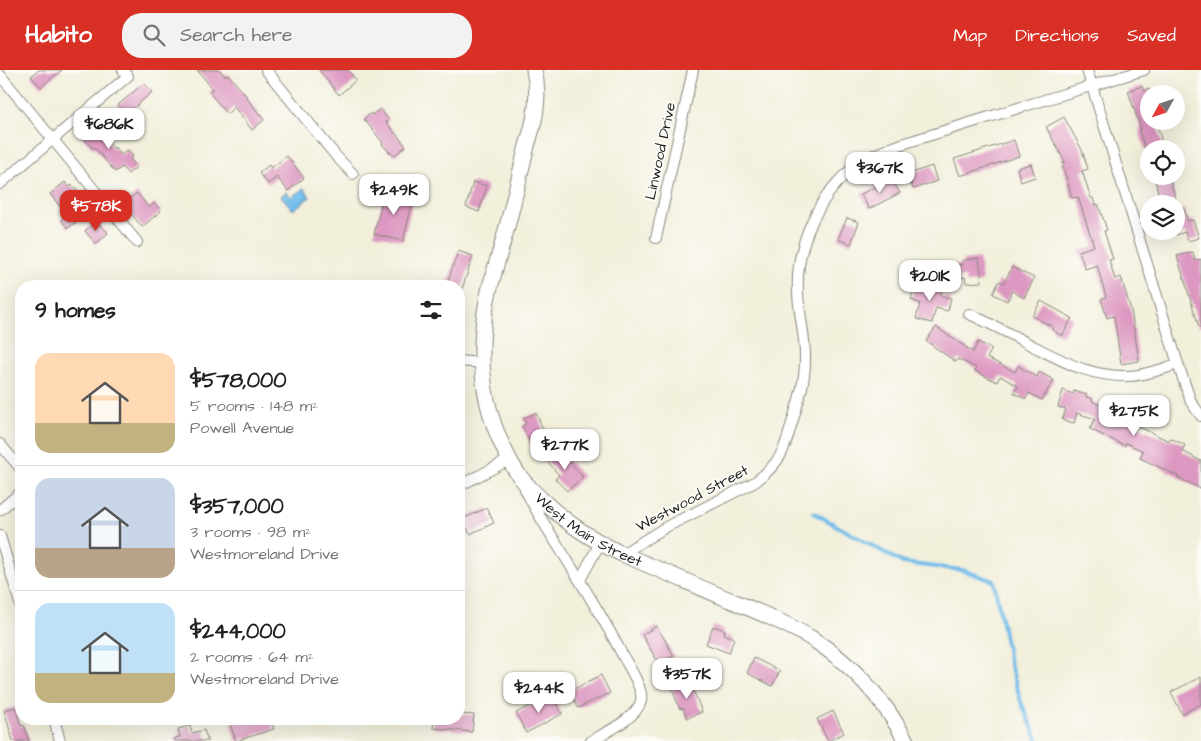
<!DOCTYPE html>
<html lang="en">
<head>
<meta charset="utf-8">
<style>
	:root { --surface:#fff; --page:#f2f2f2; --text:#202124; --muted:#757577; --line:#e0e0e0; --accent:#d93025 }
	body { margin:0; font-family:"Architects Daughter",sans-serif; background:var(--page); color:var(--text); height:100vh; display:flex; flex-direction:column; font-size:19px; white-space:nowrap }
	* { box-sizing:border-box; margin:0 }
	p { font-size:16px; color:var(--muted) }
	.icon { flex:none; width:28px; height:28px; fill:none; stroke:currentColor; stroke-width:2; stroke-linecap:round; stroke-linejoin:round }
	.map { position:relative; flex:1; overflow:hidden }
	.panel { position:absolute; left:15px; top:210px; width:450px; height:445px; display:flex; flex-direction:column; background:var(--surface); border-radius:20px; box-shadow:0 5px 20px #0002 }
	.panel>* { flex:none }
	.needle { width:32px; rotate:230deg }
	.controls { position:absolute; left:1140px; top:15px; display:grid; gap:10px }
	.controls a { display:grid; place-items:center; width:45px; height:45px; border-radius:50%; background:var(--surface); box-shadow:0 5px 20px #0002; font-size:25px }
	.price { position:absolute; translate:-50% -42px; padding:0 11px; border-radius:10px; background:#fff; color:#222; font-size:16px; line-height:32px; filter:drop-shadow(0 1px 2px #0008) }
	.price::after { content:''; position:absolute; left:50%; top:30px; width:15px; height:11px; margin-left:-8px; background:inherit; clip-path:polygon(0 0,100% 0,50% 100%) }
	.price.on { background:var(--accent); color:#fff }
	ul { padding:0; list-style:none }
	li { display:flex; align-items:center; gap:15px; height:125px; padding:0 20px }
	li+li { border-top:1px solid var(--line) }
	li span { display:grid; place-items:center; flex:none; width:140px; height:100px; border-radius:15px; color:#555 }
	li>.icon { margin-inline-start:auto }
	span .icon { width:60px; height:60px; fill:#fffc; stroke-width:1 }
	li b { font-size:21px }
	h2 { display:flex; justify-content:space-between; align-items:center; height:60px; padding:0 20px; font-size:21px }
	header { display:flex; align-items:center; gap:30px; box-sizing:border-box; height:70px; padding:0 25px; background:var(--accent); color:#fff }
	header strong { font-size:24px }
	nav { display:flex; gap:28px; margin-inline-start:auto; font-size:18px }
	.search { width:350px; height:45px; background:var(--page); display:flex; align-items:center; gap:12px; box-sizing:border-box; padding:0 18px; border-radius:20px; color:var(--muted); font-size:19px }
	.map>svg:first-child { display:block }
	.water { fill:#71bcea; stroke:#466c83 }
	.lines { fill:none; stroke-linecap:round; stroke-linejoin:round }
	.stream { stroke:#71bcea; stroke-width:4 }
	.building { fill:#dd98c1 }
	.street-casing { stroke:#87867c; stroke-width:12 }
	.secondary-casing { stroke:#87867c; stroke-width:17 }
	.street { stroke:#fff; stroke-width:10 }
	.secondary { stroke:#fff; stroke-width:15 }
	.labels { text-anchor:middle; stroke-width:4; stroke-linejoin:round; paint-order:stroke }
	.street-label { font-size:15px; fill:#1c1c1c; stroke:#fdfcf7 }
</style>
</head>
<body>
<header>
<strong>Habito</strong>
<div class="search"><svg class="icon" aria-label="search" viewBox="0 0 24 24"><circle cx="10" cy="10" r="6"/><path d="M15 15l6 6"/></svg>Search here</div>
<nav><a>Map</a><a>Directions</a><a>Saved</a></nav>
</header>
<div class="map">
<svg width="1201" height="671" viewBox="0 0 1201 671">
	<rect width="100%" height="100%" fill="#fdfcf7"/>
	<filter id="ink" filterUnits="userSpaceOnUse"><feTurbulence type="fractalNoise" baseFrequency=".02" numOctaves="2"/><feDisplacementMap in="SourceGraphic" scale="10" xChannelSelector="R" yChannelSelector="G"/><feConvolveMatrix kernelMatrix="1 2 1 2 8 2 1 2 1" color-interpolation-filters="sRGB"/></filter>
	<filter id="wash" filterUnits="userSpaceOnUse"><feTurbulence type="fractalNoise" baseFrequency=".0096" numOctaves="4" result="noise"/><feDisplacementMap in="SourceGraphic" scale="20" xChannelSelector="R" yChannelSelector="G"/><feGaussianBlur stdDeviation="1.12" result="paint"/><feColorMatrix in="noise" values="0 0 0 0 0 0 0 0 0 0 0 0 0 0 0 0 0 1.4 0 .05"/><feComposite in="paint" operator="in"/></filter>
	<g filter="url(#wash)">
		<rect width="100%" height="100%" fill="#f2efdb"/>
		<path class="water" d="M304 118 310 127 293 140 281 126 286 122 291 127Z"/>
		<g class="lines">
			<path class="stream" d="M814 443 903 493 962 500 994 511 1009 590 1021 632 1038 671"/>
		</g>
		<g id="blocks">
			<g class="building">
				<path d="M39 0H62L41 17 31 6Z"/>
				<path d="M197 0H220L225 6 228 4 247 27H246L264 50 252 60 234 37 227 44 209 22 213 19Z"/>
				<path d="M319 0H348L356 10 339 25Z"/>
				<path d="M144 13 152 22 126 45 118 35Z"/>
				<path d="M1142 16 1144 21 1149 19V51H1156L1164 79H1145L1139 60 1141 59 1128 21Z"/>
				<path d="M380 39 389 50 386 52 406 76 394 86 391 82 390 83 382 74 383 73 364 49 371 43 372 45Z"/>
				<path d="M1064 47 1082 80 1088 99 1082 101 1091 128H1093L1095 135 1098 134 1107 160 1104 161 1113 189 1109 190 1115 209 1121 207 1131 240 1139 291 1121 294 1114 246 1107 248 1101 229 1106 227 1097 195 1085 199 1079 181 1094 176 1078 127 1072 128 1062 93 1065 92 1046 57Z"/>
				<path d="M97 52 102 59 99 62 114 79 115 77 121 85 128 80 133 86 130 89 137 97 128 104 122 97 115 102 94 77 92 78 81 65Z"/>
				<path d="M1014 70 1019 86 960 106 954 89Z"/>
				<path d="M287 86 304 108 288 121 277 107 268 114 259 103 269 95 271 98Z"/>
				<path d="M1031 94 1035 107 1021 112 1017 98Z"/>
				<path d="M932 96 937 111 913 119 908 104Z"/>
				<path d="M1154 106H1169L1176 130 1161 134Z"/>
				<path d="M892 109 900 123 869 139 861 124Z"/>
				<path d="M65 112 69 117 72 115 79 123 73 128 76 132 73 134 83 147 68 158 61 150 67 145 50 124Z"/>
				<path d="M473 112 487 116 479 142 466 137Z"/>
				<path d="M385 120 414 127 403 171 374 164Z"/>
				<path d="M137 123 149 138 154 133 161 141 142 157 123 134Z"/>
				<path d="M1184 139 1188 151 1193 150 1199 168 1188 171 1185 162 1176 165V142Z"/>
				<path d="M847 148 859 152 851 174 838 169Z"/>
				<path d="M96 151 108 163 96 174 85 161Z"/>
				<path d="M458 181 473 186 462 219 459 218V216H453L447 214Z"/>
				<path d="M1193 182 1195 191 1201 189V257H1199L1177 186Z"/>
				<path d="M979 188 982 212 966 213 965 207 955 208 954 196 963 194V190Z"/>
				<path d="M1012 197 1034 208 1024 228 1012 221 1007 231 993 224 999 211 1004 213Z"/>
				<path d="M927 213 943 217 940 226 951 228 948 241 936 238 932 253 916 249 920 233 911 230 914 218 925 221Z"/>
				<path d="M1041 231 1072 248 1062 266 1052 260 1053 257 1032 246Z"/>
				<path d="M936 257 973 282 978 272 992 279 987 288 1015 302 1018 296 1037 307 1039 302 1054 310 1042 330 1029 323 1026 329 1014 323 1018 316 1000 306 997 312 975 301 976 298 958 289 956 292 926 271Z"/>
				<path d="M1063 320 1073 324 1074 321 1087 325 1086 327 1093 329 1092 331 1116 343 1118 341 1131 347 1129 351 1135 354V355L1169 371 1170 368 1185 375 1182 381 1201 391V419L1177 407 1178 406 1140 388 1143 381 1126 373 1125 376 1090 359 1095 349 1077 343 1074 353 1062 350 1066 339 1058 337Z"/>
				<path d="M536 343 548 370 532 377 522 356 526 354 523 348Z"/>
				<path d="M559 380 583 407 567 421 555 409 559 405 547 391Z"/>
				<path d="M487 438 494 453 470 464 462 449Z"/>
				<path d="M657 556 674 586 659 594 642 565Z"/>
				<path d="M713 556 725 560 724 564 734 568 729 583 706 574Z"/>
				<path d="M754 588 780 601 772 616 747 603Z"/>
				<path d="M601 605 610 623 578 638 570 621Z"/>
				<path d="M1201 607V634L1182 644 1171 622Z"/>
				<path d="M687 613 689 618 692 617 702 642 687 648 683 638 680 639 672 619Z"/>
				<path d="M552 625 562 644 526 663 516 643Z"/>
				<path d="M15 637 21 656 24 655 29 671H13L4 640Z"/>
				<path d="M833 641 844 663 828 671 817 649Z"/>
				<path d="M459 644 474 645 472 662 433 658 434 649H459Z"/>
				<path d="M246 649H271L274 659 236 671 230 654Z"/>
				<path d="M190 656 192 663 204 660 208 671H175L174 668 180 667 178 659Z"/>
			</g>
		</g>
	</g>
	<g filter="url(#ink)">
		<use href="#blocks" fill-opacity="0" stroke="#87867c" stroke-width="1"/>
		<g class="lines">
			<g class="street-casing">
				<g id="street">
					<path d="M266 0 336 86 353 104"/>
					<path d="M1087 0 1178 294 1191 332 1201 346"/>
					<path d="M0 5 137 172"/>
					<path d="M0 114 128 6 123 0"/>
					<path d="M656 168 693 0"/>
					<path d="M969 244C990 253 1010 264 1031 275 1065 292 1090 307 1129 306 1146 305 1162 299 1178 294"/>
					<path d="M459 291 482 293"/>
					<path d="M0 374 21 399"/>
					<path d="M459 416 509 390"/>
					<path d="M525 419C531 431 538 444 545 455 572 498 600 541 623 586 629 597 644 619 641 631 637 648 605 663 591 671"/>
					<path d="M0 440 21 422"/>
					<path d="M0 466 21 537"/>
					<path d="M622 484 666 457 755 412C780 393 784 382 792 353 798 333 805 312 805 291 806 268 799 246 798 223 795 174 820 120 861 92 874 84 888 79 902 74 921 68 941 62 960 56 1021 37 1083 18 1144 0"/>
					<path d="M580 510 600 473"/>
					<path d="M54 649 60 671"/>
				</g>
			</g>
			<g class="secondary-casing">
				<g id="secondary">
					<path id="s1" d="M534 0C540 25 536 48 528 72 519 106 512 141 502 175 497 193 491 211 487 230 477 282 481 333 505 381 509 389 513 397 518 404 524 413 533 421 541 429 565 452 592 470 622 484 656 498 690 513 725 528 754 540 784 552 811 568 852 594 884 629 906 671"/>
				</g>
			</g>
			<use href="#street" class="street"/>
			<use href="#secondary" class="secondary"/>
		</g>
	</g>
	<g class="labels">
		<g class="street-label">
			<text transform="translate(660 81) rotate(-78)" y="5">Linwood Drive</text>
			<text transform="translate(692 428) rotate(-28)" y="5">Westwood Street</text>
			<text dy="5" stroke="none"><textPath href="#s1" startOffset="509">West Main Street</textPath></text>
		</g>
	</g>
</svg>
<div class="controls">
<a><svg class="needle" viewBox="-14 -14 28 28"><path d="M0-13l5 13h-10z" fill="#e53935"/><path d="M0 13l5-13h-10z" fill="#757577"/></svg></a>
<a><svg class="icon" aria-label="locate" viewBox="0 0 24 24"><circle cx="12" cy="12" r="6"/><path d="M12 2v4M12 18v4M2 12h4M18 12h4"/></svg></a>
<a><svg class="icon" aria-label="layers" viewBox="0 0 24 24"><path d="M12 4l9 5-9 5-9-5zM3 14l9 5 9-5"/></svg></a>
</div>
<b class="price" style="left:109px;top:80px">$686K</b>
<b class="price" style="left:880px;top:124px">$367K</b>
<b class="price" style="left:394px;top:146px">$249K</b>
<b class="price on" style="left:96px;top:162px">$578K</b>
<b class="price" style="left:930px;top:232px">$201K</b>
<b class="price" style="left:1134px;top:367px">$275K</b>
<b class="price" style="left:565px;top:401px">$277K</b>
<b class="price" style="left:687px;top:630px">$357K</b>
<b class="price" style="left:539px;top:644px">$244K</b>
<section class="panel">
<h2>9 homes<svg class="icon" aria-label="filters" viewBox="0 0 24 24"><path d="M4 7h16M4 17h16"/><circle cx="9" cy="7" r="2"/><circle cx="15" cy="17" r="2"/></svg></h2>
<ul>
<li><span style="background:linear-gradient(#ffd9b3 70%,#c2b280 0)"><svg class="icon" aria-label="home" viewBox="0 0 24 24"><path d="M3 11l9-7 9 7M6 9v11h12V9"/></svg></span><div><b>$578,000</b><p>5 rooms · 148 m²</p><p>Powell Avenue</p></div></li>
<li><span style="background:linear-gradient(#c9d6e8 70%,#b9a48a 0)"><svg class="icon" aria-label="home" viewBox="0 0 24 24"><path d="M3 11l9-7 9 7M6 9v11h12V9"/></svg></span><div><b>$357,000</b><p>3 rooms · 98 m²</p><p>Westmoreland Drive</p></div></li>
<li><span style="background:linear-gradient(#bfe0f5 70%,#c2b280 0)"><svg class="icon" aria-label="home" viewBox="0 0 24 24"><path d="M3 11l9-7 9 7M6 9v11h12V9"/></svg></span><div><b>$244,000</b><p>2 rooms · 64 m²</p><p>Westmoreland Drive</p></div></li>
</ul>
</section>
</div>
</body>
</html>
